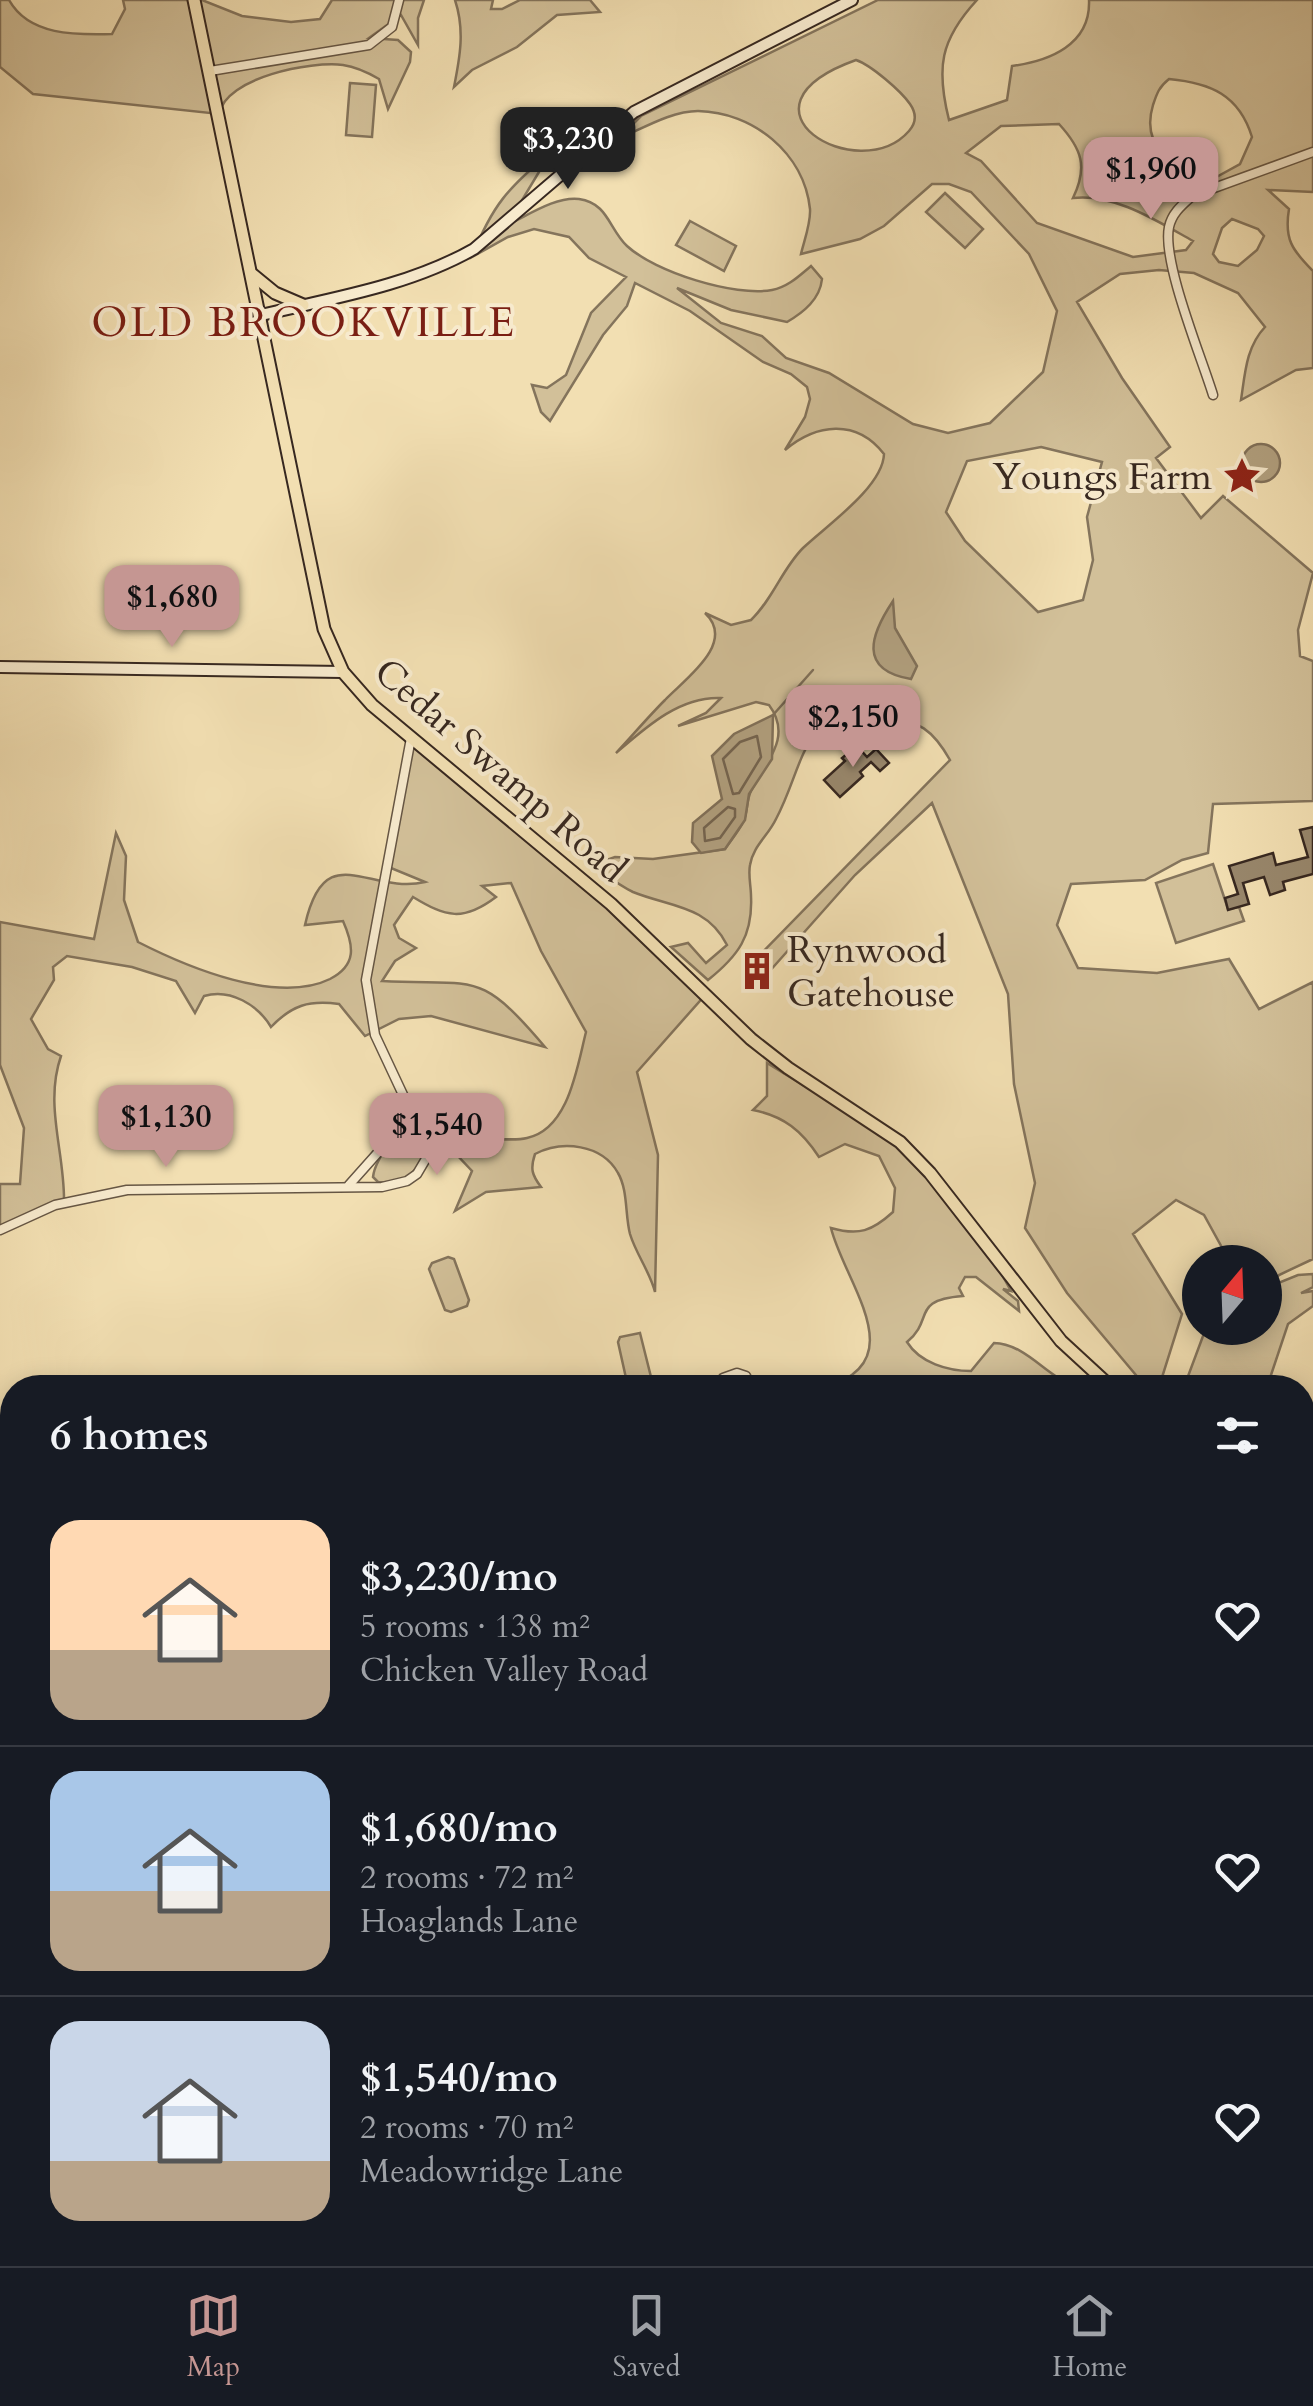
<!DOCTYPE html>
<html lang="en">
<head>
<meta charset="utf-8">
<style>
	:root { --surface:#171b24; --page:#20242c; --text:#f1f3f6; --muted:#9ea1a6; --line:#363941; --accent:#c59692 }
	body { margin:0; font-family:Cardo,serif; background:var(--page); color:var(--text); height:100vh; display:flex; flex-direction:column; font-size:38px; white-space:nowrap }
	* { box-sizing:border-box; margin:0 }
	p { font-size:32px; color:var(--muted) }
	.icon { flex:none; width:55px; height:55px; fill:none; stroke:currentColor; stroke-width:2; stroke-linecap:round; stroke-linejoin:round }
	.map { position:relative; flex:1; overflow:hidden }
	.details { position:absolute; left:0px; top:1375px; width:1315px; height:892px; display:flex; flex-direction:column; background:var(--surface); border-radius:40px 40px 0 0; box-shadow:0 5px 25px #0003 }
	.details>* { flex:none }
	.needle { width:65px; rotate:19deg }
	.buttons { position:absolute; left:1182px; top:1245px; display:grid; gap:20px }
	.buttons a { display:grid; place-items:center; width:100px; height:100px; border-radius:50%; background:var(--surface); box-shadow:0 5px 25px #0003; font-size:50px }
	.price { position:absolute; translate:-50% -85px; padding:0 22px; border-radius:20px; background:var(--accent); color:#111; font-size:32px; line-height:65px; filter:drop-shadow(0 2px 5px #0008) }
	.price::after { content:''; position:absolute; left:50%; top:60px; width:30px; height:22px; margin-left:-15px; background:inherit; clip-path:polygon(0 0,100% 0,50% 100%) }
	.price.active { background:#222; color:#fff }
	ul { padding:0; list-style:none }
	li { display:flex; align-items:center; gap:30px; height:250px; padding:0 50px }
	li+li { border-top:2px solid var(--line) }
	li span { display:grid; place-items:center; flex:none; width:280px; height:200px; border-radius:30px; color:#555 }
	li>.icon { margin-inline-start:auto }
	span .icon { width:120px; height:120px; fill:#fffc; stroke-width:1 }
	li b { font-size:42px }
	h2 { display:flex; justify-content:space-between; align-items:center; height:120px; padding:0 50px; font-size:42px }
	.menu { display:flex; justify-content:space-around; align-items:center; height:140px; border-top:2px solid var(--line); background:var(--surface); font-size:28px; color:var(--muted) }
	.menu a { display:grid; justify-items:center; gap:5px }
	.menu .active { color:var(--accent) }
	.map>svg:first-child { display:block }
	.green { fill:#d2c099; stroke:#84745c; stroke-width:2.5; fill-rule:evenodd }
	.water { fill:#b2a180; stroke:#81715a; stroke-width:2.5 }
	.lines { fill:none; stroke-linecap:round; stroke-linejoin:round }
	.shore { stroke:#746450; stroke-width:2.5 }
	.stream { stroke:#81715a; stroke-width:2.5 }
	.building { fill:#98876c; stroke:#372820; stroke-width:2.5 }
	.street-casing { stroke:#665644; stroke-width:11 }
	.secondary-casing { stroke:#372820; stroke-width:14 }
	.primary-casing { stroke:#372820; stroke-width:15 }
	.street { stroke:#f7eacd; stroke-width:8 }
	.secondary { stroke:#f7eacd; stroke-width:10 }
	.primary { stroke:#f2dfb2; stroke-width:11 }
	.labels { text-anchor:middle; stroke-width:8; stroke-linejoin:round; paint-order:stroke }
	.poi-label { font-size:38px; fill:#372820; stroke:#f7eacd; text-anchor:end }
	.street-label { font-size:38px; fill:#372820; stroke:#f7eacd }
	.quarter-label { font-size:42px; letter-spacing:2.5px; fill:#7a1f14; stroke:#f7eacd }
</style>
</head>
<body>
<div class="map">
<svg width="1313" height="2266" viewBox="0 0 1313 2266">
	<rect width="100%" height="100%" fill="#f2dfb2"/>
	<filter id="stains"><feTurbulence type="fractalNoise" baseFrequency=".002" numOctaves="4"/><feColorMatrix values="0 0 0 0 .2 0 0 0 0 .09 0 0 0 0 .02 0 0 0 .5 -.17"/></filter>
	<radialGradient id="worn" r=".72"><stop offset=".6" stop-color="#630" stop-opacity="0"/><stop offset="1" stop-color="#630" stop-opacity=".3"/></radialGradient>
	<g class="green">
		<path d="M0 0H9C29 36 76 35 112 34L125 9 123 0H202L242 16 291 22 320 19 332 0H424L418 18V45L401 15 369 38 398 40 411 52 410 62 388 109 379 79C367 72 357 67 343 65 311 61 226 77 219 114L33 94 0 67Z"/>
		<path d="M455 0H493L491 9H502L520 0H590L600 12 557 15 517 47 472 70 454 87C460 57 465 30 455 0Z"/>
		<path d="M878 0H977C940 40 936 68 949 120L1007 100 1012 66C1049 61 1091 45 1089 0H1313V192L1268 190 1289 209C1284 239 1292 250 1313 271V368L1296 370 1241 400C1245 374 1246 347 1265 327L1238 293 1194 273 1159 270 1120 274 1077 302 1122 378 1170 447 1156 458 1201 518 1223 496 1313 573 1298 630 1300 656 1313 661V801L1213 804 1208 853 1182 860 1145 880 1071 884 1057 925 1078 968 1157 973 1229 959 1259 1009 1313 982V1259L1279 1275 1266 1288 1298 1275 1313 1274V1287L1301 1293 1313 1291V1306L1288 1324 1267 1387H1184L1206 1328H1265V1262H1230L1204 1215 1176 1200 1133 1234 1182 1314 1159 1387H1146L1067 1293 1025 1228 1035 1183 1014 1084 1008 994 932 803 855 875 768 973 755 960 950 760C933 730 919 720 884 717 797 709 807 761 776 819 768 836 753 846 750 865 748 875 751 886 751 896 753 936 738 956 708 980L671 947 688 943 706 963 727 945C707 905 670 907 633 892 618 885 605 874 592 865L615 857 653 859 725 849C731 840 739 831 743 822 748 813 746 801 751 791 766 762 793 737 769 705L756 702 678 726 706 713 721 698C680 696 646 727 616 753 632 736 648 717 665 700 685 679 737 643 705 613L731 625 751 620C773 599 782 569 803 548 826 526 883 487 884 454 856 418 816 424 785 450L805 417 810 399 807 387 791 374 763 362 690 311 635 283 627 306 603 335 550 421 541 412 532 385 547 388 566 375 591 313 626 277 589 258 569 237 534 229 508 237 472 257C492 205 509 187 551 152L507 225C527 216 556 196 579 199 608 203 609 229 627 246 655 272 735 297 772 290 788 287 799 276 811 266L822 279C820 299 804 312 787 322L731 310 677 288 721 323 762 336 786 358 829 373 913 424 948 433 990 423 1043 372 1057 311 1029 254 971 192 949 184H932L884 226 860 239 801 254C804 241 811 223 810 209 804 153 753 112 698 111 671 111 642 129 618 139L641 116ZM856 60C871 65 901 91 910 104 917 114 916 123 909 131 859 188 722 108 856 60ZM1169 79C1211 83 1239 95 1252 137L1240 164 1211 180C1174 170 1140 148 1153 105 1157 93 1159 87 1169 79ZM1059 124C1082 149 1088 167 1073 198 1114 193 1157 221 1193 241L1186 250 1133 257 1037 223 981 161 966 153 1001 126ZM1232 219 1258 229 1264 236 1257 250 1238 266 1219 262 1213 254 1222 228ZM1041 447 1102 462 1087 517 1093 560 1083 600 1038 612 965 541 946 512 967 461Z"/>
		<path d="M350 83 376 85 372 137 346 135Z"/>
		<path d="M945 193 983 229 965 248 926 212Z"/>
		<path d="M690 221 736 246 724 271 676 245Z"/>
		<path d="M411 738 706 994 637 1072 658 1155 655 1292C650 1272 636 1254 630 1234 625 1215 628 1190 618 1173 602 1144 562 1140 535 1154 530 1169 532 1175 541 1187L486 1192 455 1211 472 1171 439 1136C465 1134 507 1143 527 1138 569 1129 577 1067 586 1032L541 951 511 883 482 886 496 897C463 922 446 917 413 897L394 925 399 938 416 948 395 961 382 981C477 986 478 968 545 1047L431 1016 399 1019 365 1036 339 1004C309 1000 292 1005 271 1027 258 1005 230 988 204 996L195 1013 176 981 132 967 67 956 53 967 54 980 31 1019 48 1049 61 1056C44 1105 65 1153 64 1202L0 1230V1184H20L24 1128 0 1065V922L94 939 116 833 126 856 124 900 138 942C187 967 277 1005 330 979 357 965 354 946 343 921L305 925C325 836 368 895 425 882L386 866Z"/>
		<path d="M1213 864 1228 909 1239 907 1244 921 1176 943 1156 883Z"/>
		<path d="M767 1063 889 1138 923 1171 995 1262 1011 1291 1003 1289 1018 1301 1019 1311 976 1277H965L959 1288 963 1296C910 1300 935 1319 907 1342 920 1363 948 1371 971 1371L994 1343C1026 1344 1046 1376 1075 1387H956L957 1382 825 1387C915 1362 844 1282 831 1228 859 1236 872 1231 893 1212L895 1188 879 1156 845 1144 819 1157C802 1131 784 1116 753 1110L767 1096Z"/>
		<path d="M404 1115H411L420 1123 424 1136V1156C414 1176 401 1184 378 1182L373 1177C375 1158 397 1136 404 1115Z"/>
		<path d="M448 1257 454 1259 469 1300 467 1306 451 1312 445 1310 429 1269 432 1263Z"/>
		<path d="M640 1333 652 1381 649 1385 628 1387 618 1342 620 1337Z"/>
		<path d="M12 2247V2255H475L435 2266H7Z"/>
	</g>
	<g class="water">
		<circle cx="1261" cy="463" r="19"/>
		<path d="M893 601 895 628 917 666 911 679C857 670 871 634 893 601Z"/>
		<path d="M773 715 772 759 749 794 745 820 725 849 701 853 692 842 693 823 722 799 712 756 734 734Z"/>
	</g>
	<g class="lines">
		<g class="shore">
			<path d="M757 736 761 757 739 793 733 794 723 759 740 742Z"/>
			<path d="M728 807 735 809V817L720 838 705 841 704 828Z"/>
		</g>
		<path class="stream" d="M773 715 813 670"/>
	</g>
	<g class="building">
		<path d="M857 746 867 757 876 749 889 763 880 771 871 762 860 772 863 776 840 797 824 780 845 761 842 758Z"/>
		<path d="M1313 827V874L1283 882 1285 890 1270 895 1264 877 1243 883 1249 904 1228 910 1225 898 1238 894 1229 866 1273 853 1276 865 1308 857 1300 830Z"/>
	</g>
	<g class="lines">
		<g class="street-casing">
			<g id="street">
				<path d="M210 71 369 45 392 27 399 0"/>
				<path d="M1213 395C1201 356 1162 262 1169 227 1172 213 1182 205 1192 196L1313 152"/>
				<path d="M349 1185 390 1139 405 1099"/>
				<path d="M0 1230 55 1205 127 1190 382 1187 407 1181 417 1174 427 1157 429 1144 423 1124 405 1099 375 1035 366 980 411 738"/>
				<path d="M720 1388 723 1378 737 1373 746 1376 751 1388"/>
				<path d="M0 1639 8 1651 0 1666"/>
				<path d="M1302 1901 1313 1902"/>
				<path d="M1234 2255 1235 2266"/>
				<path d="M186 2266V2257L194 2266"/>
				<path d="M755 2266 781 2255"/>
			</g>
		</g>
		<g class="secondary-casing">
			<g id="secondary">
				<path d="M261 315C333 298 409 286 474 249L634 112 852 0"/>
				<path d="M0 667 343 672"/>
			</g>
		</g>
		<g class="primary-casing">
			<g id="primary">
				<path d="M194 0 324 629 343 672 372 705 611 904 751 1039 788 1068 900 1142 930 1173 1061 1341 1112 1388"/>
				<path d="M253 275 275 293 303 305"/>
				<path d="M1302 1535 1313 1543"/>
				<path d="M1302 2085 1313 2084"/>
				<path d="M435 2266 475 2255"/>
			</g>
		</g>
		<use href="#street" class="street"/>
		<use href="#secondary" class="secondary"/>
		<use href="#primary" class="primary"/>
	</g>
	<defs>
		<g id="sight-bare" transform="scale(3)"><path d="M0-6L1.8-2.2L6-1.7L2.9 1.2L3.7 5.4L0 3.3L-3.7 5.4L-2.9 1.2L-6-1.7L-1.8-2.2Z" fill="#8f2418" stroke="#f7eacd" stroke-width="2.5" paint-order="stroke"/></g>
		<g id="building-bare" transform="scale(3)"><path d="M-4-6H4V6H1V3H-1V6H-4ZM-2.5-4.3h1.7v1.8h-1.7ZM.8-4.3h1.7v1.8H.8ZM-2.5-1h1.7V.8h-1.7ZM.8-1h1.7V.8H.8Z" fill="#8f2418" stroke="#f7eacd" stroke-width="2.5" paint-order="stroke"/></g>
	</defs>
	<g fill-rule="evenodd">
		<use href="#sight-bare" x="1242" y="476"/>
		<use href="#building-bare" x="757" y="971"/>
	</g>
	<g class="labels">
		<g class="poi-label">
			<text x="1212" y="489">Youngs Farm</text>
			<text x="787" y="962" text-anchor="start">Rynwood<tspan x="787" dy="44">Gatehouse</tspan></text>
		</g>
		<g class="street-label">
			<text transform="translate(501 770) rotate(41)" y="13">Cedar Swamp Road</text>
		</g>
		<g class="quarter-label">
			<text x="304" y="336">OLD BROOKVILLE</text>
		</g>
	</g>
	<rect width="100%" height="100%" filter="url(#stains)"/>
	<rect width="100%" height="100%" fill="url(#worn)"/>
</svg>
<div class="buttons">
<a><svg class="needle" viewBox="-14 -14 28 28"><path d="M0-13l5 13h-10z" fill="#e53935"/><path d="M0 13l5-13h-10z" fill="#9ea1a6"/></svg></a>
</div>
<b class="price active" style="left:568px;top:192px">$3,230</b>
<b class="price" style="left:1151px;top:222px">$1,960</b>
<b class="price" style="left:172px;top:650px">$1,680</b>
<b class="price" style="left:853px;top:770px">$2,150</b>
<b class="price" style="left:166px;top:1170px">$1,130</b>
<b class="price" style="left:437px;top:1178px">$1,540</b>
<section class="details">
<h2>6 homes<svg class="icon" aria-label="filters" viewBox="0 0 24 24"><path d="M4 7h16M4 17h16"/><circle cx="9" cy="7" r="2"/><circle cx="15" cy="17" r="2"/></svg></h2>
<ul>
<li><span style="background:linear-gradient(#ffd9b3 65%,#b9a48a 0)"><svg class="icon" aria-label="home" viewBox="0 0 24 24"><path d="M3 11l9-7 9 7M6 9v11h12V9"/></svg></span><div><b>$3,230/mo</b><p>5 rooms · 138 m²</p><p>Chicken Valley Road</p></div><svg class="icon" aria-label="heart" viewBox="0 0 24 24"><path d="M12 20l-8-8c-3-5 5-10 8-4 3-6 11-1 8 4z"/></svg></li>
<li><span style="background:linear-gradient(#a9c7e8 60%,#b9a48a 0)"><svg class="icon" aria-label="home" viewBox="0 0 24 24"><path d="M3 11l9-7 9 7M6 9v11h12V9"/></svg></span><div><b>$1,680/mo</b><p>2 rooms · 72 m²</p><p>Hoaglands Lane</p></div><svg class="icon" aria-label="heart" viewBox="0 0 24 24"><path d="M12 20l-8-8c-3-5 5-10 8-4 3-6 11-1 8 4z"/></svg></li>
<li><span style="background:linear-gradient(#c9d6e8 70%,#b9a48a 0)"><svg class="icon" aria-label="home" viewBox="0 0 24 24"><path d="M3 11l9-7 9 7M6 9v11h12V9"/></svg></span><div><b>$1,540/mo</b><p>2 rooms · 70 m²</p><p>Meadowridge Lane</p></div><svg class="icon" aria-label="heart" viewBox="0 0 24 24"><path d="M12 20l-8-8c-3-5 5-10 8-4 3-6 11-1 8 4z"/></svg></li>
</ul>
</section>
</div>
<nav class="menu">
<a class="active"><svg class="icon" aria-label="map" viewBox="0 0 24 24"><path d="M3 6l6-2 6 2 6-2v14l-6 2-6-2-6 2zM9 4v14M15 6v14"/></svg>Map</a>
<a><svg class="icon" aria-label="saved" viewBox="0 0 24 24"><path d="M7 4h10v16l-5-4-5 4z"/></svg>Saved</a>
<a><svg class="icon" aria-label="home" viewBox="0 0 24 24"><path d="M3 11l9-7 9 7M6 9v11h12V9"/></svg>Home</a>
</nav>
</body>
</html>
